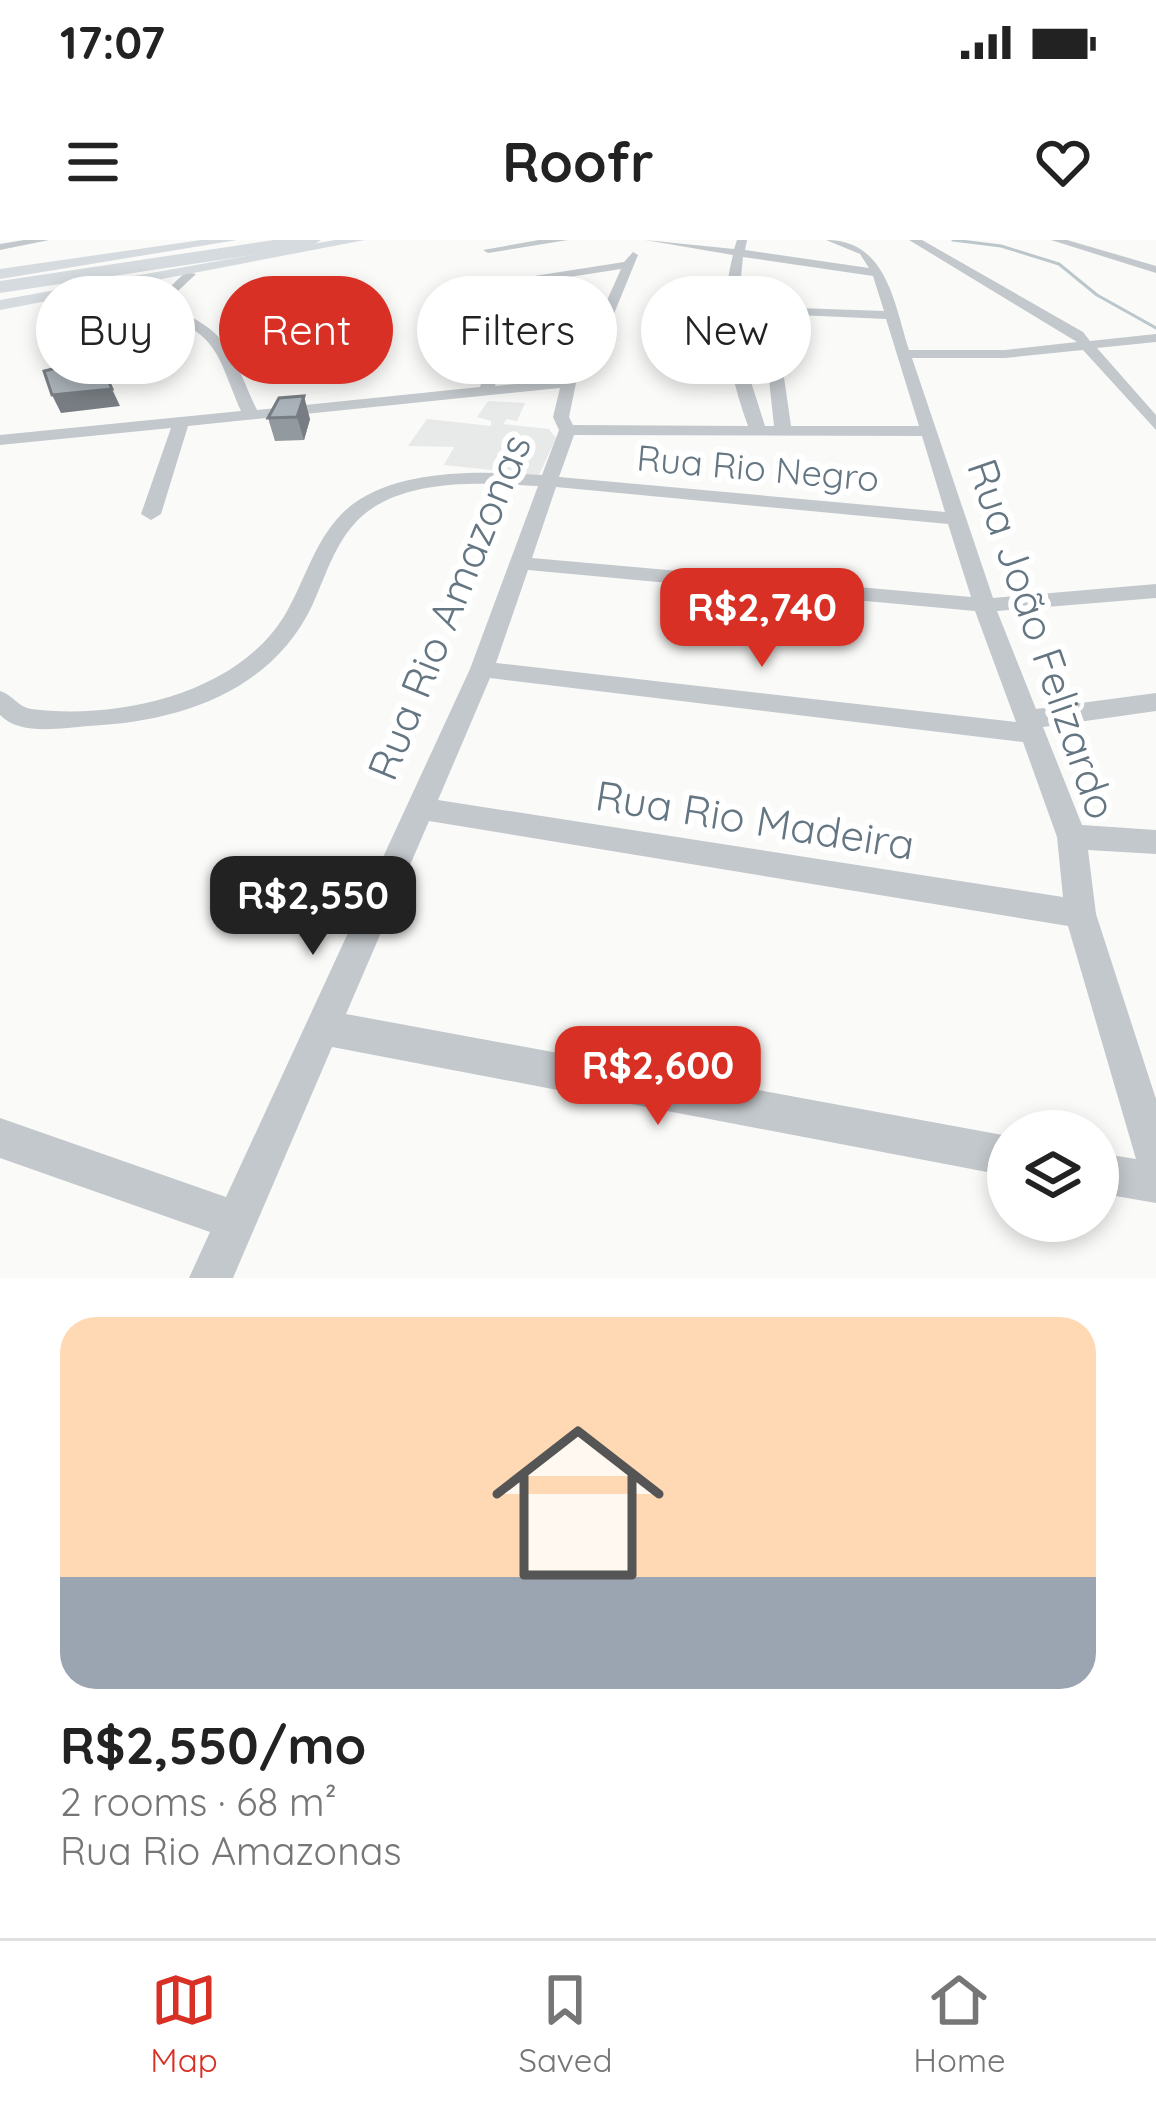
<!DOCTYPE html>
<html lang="en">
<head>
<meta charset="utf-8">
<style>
	:root { --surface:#fff; --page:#f2f2f2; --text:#222; --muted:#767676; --line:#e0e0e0; --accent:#d93025 }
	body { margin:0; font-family:Quicksand,sans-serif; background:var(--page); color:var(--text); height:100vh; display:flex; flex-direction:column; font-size:45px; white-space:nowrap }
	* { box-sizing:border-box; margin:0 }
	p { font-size:39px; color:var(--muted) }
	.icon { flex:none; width:66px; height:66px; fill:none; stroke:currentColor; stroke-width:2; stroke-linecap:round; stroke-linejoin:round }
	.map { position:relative; height:1038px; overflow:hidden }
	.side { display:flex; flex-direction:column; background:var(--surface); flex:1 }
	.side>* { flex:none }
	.top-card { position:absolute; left:36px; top:36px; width:1086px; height:108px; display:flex; gap:24px }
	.controls { position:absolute; left:987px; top:870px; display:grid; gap:24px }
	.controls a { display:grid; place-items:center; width:132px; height:132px; border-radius:50%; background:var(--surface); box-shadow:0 6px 18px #0003; font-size:60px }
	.price { position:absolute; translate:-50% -102px; padding:0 27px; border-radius:24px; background:var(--accent); color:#fff; font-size:39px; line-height:78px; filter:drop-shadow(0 3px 6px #0008) }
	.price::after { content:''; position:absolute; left:50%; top:72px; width:36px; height:27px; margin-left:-18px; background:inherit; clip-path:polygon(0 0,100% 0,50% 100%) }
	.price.active { background:#222; color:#fff }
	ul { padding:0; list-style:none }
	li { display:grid; align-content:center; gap:24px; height:636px; padding:0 60px }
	li span { display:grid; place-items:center; height:372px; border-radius:36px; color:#555 }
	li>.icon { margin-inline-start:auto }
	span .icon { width:216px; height:216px; fill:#fffc; stroke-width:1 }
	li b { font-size:51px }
	.chip { padding:0 42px; border-radius:54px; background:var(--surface); box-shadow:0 6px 18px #0003; font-size:42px; line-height:108px }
	.chip.active { background:var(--accent); color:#fff }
	.status { display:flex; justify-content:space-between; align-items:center; height:84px; padding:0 60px; background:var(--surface); direction:ltr }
	.status svg { height:33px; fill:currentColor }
	header { display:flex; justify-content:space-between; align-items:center; height:156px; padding:0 60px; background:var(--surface); font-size:54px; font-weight:700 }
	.dock { display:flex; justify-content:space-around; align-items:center; height:168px; border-top:3px solid var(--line); background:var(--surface); font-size:33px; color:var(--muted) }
	.dock a { display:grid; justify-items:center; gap:6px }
	.dock .active { color:var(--accent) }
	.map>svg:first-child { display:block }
	.built { fill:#e8e9e9 }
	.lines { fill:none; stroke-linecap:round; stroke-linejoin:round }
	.stream { stroke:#bbc7cb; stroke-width:3 }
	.street { fill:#c3c8cc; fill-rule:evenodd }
	.secondary { fill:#d6dbdf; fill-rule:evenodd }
	.highway { fill:#d6dbdf; fill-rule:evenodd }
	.wall { fill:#929a9f }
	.shaded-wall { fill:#777d82 }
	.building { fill:#aab3b9; stroke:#777d82; stroke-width:3 }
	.labels { text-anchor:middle; stroke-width:12; stroke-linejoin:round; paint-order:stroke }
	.far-street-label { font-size:36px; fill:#657683; stroke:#fff }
	.street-label { font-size:42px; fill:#657683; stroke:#fff }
</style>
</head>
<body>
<div class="status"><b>17:07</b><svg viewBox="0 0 49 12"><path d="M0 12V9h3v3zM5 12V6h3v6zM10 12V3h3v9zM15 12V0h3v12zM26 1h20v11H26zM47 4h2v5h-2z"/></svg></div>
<header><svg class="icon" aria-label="menu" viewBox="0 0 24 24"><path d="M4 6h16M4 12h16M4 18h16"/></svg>Roofr<svg class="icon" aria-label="heart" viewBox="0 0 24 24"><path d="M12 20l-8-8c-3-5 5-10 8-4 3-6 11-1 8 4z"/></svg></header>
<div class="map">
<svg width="1156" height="1038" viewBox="0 0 1156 1038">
	<rect width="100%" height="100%" fill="#fafaf8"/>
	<path class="built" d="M488 161 525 163 517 181 507 179 503 184 549 189 556 198 539 235 444 225 454 207 408 206 427 179 491 186V181L477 177Z"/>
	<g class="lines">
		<path class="stream" d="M953 0 1001 6 1059 24 1097 55 1156 88"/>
		<g class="street">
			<path d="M24 0H49L0 10V4Z"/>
			<path d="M539 0H568L488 13 483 10Z"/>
			<path d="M645 0 734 9 737 0H747L745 10 869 28 860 14 826 0C887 0 894 63 909 110H1005L1077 102 909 0H922L1083 92 1090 101 1156 94V102L1097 108 1156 175V190L1083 110 1005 118H912L993 358 1156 344V358L997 371 1036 469 1156 453V471L1043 487 1082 585 1156 590V614L1088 610 1096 674 1156 859V963L1098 953V913L1136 919 1068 686 429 581 346 774 1008 896V936L332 807 233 1038H189L210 992 0 918V878L226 957 470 429 538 246C485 243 412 238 367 272 337 295 327 333 312 366 270 453 178 482 88 486 61 488 20 496 0 475V451C13 455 18 467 31 469 118 480 239 454 286 373 307 337 317 291 353 264 402 228 484 231 542 235L559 190 553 177 560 148 188 186 161 274 151 280 141 274 171 188 0 205V195L241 171C216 112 219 95 155 71 112 90 87 97 68 143L56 140C70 90 111 88 149 64 163 56 174 42 186 32L196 34 163 65C230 90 229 109 257 170L480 147 515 39 624 22 633 12 638 15 602 103 576 143 569 177 573 185 748 186C727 129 718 73 733 15ZM743 17 873 36 884 71 738 66ZM621 29 588 103 564 139 495 146 524 44ZM738 73 762 74 774 186H765L744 120ZM775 74 886 79 919 186H791ZM574 195 922 196 945 272 559 237ZM556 247 948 284 971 357 532 318ZM528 330 975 371 1016 482 496 423ZM490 438 1023 502 1057 597 1063 657 438 560Z"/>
			<path d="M1051 0H1067L1156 26V33Z"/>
		</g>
		<g class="secondary">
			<path d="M201 0H237L0 39V29Z"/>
			<path d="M335 0H365L0 70V60Z"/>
		</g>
		<path class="highway" d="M274 0H321L312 6 0 53V41Z"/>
	</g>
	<path class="wall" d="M279 158 310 179 304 200 275 201 268 178Z"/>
	<g class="shaded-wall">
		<path d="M136 100 143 116 107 123 99 107Z"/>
		<path d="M112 149 120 166 61 173 52 155Z"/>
		<path d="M304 156 310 179 304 200 297 177Z"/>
	</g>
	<g class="building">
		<path d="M126 79 136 100 99 107 92 89Z"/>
		<path d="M98 118 112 149 52 155 44 131Z"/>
		<path d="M304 156 297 177 268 178 279 158Z"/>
	</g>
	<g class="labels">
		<g class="far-street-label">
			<text transform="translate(758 228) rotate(5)" y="13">Rua Rio Negro</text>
		</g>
		<g class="street-label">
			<text transform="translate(449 367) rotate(-68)" y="15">Rua Rio Amazonas</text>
			<text transform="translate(1042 399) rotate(71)" y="15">Rua João Felizardo</text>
			<text transform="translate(755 580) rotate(9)" y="15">Rua Rio Madeira</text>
		</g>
	</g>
</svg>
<div class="controls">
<a><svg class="icon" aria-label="layers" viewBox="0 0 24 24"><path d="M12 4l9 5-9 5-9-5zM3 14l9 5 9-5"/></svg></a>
</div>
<b class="price" style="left:762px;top:430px">R$2,740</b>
<b class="price active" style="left:313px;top:718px">R$2,550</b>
<b class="price" style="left:658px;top:888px">R$2,600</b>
<div class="top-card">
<a class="chip">Buy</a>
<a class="chip active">Rent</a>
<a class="chip">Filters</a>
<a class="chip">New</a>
</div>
</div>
<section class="side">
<ul>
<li><span style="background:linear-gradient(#ffd9b3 70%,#9aa5b1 0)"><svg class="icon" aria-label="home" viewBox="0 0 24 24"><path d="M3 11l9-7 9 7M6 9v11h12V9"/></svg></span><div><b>R$2,550/mo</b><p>2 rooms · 68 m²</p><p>Rua Rio Amazonas</p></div></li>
</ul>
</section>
<nav class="dock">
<a class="active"><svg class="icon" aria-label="map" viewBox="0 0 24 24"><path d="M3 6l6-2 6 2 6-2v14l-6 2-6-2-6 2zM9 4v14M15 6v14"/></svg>Map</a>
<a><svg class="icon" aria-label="saved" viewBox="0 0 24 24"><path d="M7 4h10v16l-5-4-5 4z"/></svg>Saved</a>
<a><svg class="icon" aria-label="home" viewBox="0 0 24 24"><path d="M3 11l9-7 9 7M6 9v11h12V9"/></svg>Home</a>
</nav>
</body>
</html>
